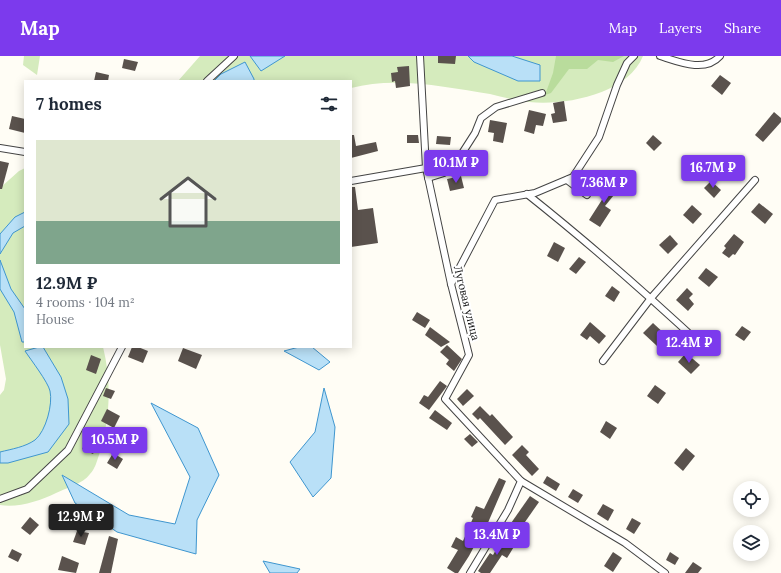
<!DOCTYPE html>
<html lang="en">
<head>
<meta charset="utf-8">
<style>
	:root { --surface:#fff; --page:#f2f2f3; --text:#1f2937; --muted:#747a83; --line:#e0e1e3; --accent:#7c3aed }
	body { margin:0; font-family:Lora,serif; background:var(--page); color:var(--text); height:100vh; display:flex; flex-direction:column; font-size:15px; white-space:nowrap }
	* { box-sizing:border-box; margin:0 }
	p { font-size:13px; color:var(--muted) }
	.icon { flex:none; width:22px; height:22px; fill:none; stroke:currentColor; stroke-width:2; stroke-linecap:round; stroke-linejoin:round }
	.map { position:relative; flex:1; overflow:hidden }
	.side { position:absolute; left:24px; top:24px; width:328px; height:268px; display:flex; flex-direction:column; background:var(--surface); border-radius:0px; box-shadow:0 2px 10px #0003 }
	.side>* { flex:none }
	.fabs { position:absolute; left:733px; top:425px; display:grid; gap:8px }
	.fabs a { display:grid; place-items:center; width:36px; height:36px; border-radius:50%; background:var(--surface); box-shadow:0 2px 10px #0003; font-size:20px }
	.price { position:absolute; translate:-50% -34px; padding:0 9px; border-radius:4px; background:var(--accent); color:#fff; font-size:13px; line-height:26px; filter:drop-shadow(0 1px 2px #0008) }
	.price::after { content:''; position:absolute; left:50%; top:24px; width:12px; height:9px; margin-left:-6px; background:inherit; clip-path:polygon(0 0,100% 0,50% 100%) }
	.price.active { background:#222; color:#fff }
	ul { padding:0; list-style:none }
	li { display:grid; align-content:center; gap:8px; height:212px; padding:0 12px }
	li+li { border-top:1px solid var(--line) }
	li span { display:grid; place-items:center; height:124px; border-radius:0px; color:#555 }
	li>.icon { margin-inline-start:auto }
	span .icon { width:72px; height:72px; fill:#fffc; stroke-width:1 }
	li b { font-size:17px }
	h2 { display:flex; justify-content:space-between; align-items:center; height:48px; padding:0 12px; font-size:17px }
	header { display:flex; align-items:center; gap:24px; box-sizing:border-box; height:56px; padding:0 20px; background:var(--accent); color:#fff }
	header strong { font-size:19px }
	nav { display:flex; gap:22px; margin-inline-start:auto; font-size:14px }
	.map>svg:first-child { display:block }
	.green { fill:#d5ebbd }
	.forest { fill:#b9dc9c }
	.water { fill:#b9e0f7; stroke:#3f96cf }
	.building { fill:#5a524d }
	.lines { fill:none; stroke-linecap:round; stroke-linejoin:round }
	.minor-casing { stroke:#444; stroke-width:8 }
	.minor { stroke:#fff; stroke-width:6 }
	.labels { text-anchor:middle; stroke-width:4; stroke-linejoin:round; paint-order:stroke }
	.street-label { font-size:11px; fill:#111; stroke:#fff }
</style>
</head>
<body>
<header>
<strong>Map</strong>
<nav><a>Map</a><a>Layers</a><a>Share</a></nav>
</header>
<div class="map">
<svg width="781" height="517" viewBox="0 0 781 517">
	<rect width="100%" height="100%" fill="#fffdf5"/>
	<g class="green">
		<path d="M24 0H40L37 19 23 9Z"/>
		<path d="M200 0H643C628 38 565 50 529 46 516 45 503 41 490 38 447 31 394 20 351 32V25H178Z"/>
		<path d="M25 112V291H103C112 327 110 363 99 399 97 405 95 413 90 418 83 428 66 432 56 437 40 445 18 452 0 449V339L4 334 6 323 0 289V132L19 115Z"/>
	</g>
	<path class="forest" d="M556 0H624L613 6 598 4 587 13H569L551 37 545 39 553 17Z"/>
	<g class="water">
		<path d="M250 0H285L261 15Z"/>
		<path d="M468 0H512L540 9V25H518L474 6Z"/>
		<path d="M245 6 254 23V25H214L221 18Z"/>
		<path d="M25 156V170L13 177 0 198V178L15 161Z"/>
		<path d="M0 204 11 233 25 253V286H22L14 256 0 233Z"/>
		<path d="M39 291H43L61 321 68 343 69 368 48 396 8 407H0V396C12 393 25 391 35 384 46 375 53 348 50 335 48 326 31 304 25 295Z"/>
		<path d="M299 291H312L330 306 319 314 284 295Z"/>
		<path d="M324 332 335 371 331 422 313 441 290 406 315 376Z"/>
		<path d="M151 347 198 372 219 419 197 464 196 498 117 476 75 447 62 419 129 459 175 468 190 421Z"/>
		<path d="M263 505 300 513 297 517H270Z"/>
	</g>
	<g class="building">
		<path d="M438 0H456L455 8 438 7Z"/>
		<path d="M124 3 138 6 135 15 122 12Z"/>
		<path d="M409 10 410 30 396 32 395 25 392 26 391 17 398 16 397 11Z"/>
		<path d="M96 16 109 19 108 25H94Z"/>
		<path d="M720 19 731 27 722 39 711 30Z"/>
		<path d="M564 45 567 65 553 67 551 58 555 57 553 47Z"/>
		<path d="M529 54 546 58 543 70 536 69 534 78 524 75Z"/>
		<path d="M774 56 781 62V66L763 86 755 79Z"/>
		<path d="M12 60 25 63V77L9 73Z"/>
		<path d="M490 64 507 67 503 87 493 85 494 77 488 76Z"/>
		<path d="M351 79H354L356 90 376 86 378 95 351 102Z"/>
		<path d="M407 79H418L419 87H407Z"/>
		<path d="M653 79 662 87 654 95 646 87Z"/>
		<path d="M437 80 451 81 450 89 436 88Z"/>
		<path d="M0 105 9 107 2 133H0Z"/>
		<path d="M461 120 464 132 450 135 447 123Z"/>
		<path d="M606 124 618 134 605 150 611 154 600 171 589 164 605 139 599 133Z"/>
		<path d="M711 125 721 134 714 142 704 132Z"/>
		<path d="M351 131H355L358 154 373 152 378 187 351 191Z"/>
		<path d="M759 147 773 158 765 168 751 156Z"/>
		<path d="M692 149 702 158 693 168 683 159Z"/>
		<path d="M734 178 744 186 735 199 733 198 729 202 722 197 726 192 724 190Z"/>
		<path d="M670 179 678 188 668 198 659 189Z"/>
		<path d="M554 186 565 192 558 206 547 200Z"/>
		<path d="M579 201 586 206 576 218 569 213Z"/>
		<path d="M706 212 718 221 709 231 698 222Z"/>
		<path d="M612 230 620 236 614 246 605 240Z"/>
		<path d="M687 232 693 238 689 242 694 248 688 255 676 244Z"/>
		<path d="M417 256 430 264 425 272 412 264Z"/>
		<path d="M590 266 606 280 599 288 590 280 587 284 580 279Z"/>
		<path d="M653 267 667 280 657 290 643 277Z"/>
		<path d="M742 270 751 276 744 285 735 279Z"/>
		<path d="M430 271 450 286 441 291 425 279Z"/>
		<path d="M447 289 462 303 454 315 446 308 449 304 440 296Z"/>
		<path d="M132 291H138L148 295 143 307 128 301Z"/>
		<path d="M183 292 202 299 196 313 178 305Z"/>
		<path d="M686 297 700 309 691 318 678 306Z"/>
		<path d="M91 299 101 303 96 318 86 314Z"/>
		<path d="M440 325 447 330 429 354 419 347 424 339 428 341Z"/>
		<path d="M655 329 666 337 658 348 647 340Z"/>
		<path d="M106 332 115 335 111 343 103 340Z"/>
		<path d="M467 333 474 340 463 350 457 343Z"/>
		<path d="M480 350 490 360 492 358 513 381 505 389 480 362 478 364 472 358Z"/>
		<path d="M107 353 120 360 114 372 101 365Z"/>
		<path d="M435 354 452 367 447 374 429 362Z"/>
		<path d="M606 365 617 372 610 383 600 376Z"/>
		<path d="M470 378 478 386 472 391 464 383Z"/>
		<path d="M87 383 98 388 93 398 82 393Z"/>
		<path d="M522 389 529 396 526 399 539 413 532 420 512 399Z"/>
		<path d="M686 392 695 400 683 415 674 407Z"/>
		<path d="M113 397 123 403 117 413 107 407Z"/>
		<path d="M547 420 560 428 556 435 543 427Z"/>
		<path d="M499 422 506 425 487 469 486 468 469 500 458 517H455L447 512 458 494 451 491 456 481 463 485 473 462 471 461 476 450 484 453Z"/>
		<path d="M573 433 583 439 578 447 568 441Z"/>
		<path d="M530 440 539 446 518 476 509 470Z"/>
		<path d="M603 448 614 454 608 465 597 458Z"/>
		<path d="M30 461 39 469 30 479 21 472Z"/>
		<path d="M632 462 641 467 634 478 626 473Z"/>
		<path d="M77 475 89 477 85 489 73 486Z"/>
		<path d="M109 480 118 483 111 517H99Z"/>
		<path d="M503 482 515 489 507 502 502 499 490 517H481L478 515 490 497 493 499Z"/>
		<path d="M12 493 22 498 18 506 8 501Z"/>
		<path d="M613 496 622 502 613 516 604 510Z"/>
		<path d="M670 496 679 502 675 509 666 504Z"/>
		<path d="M62 500 79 507 76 517 58 514Z"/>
		<path d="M693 506 702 512 698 517H685Z"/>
	</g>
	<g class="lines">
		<g class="minor-casing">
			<g id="minor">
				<path d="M420 0 426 112 451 228 469 299 445 343 521 425 508 454 470 517"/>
				<path d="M660 0C679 6 705 17 720 0"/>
				<path d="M207 25 234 0"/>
				<path d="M0 92 25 96"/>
				<path d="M428 122 444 117 459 102 475 77 481 62 496 51 542 37"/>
				<path d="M567 124 587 139"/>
				<path d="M351 125 426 112"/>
				<path d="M527 138C590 188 649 240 708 295"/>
				<path d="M451 228 495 144 535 137 573 121 599 81 617 29 627 7 634 0"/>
				<path d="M603 305 651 242 755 124"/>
				<path d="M521 425 625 487 665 517"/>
				<path d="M0 443 27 433 68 394 122 291"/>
			</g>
		</g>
		<use href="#minor" class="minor"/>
	</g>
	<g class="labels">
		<g class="street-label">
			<text transform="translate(467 247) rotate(76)" y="4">Луговая улица</text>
		</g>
	</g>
</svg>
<div class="fabs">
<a><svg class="icon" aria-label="locate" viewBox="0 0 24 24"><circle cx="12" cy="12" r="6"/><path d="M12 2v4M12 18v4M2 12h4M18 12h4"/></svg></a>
<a><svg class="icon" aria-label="layers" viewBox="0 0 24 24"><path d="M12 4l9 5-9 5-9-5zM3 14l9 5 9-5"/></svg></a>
</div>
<b class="price" style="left:456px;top:128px">10.1M ₽</b>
<b class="price" style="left:713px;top:133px">16.7M ₽</b>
<b class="price" style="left:604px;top:148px">7.36M ₽</b>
<b class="price" style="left:689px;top:308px">12.4M ₽</b>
<b class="price" style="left:115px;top:405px">10.5M ₽</b>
<b class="price active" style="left:81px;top:482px">12.9M ₽</b>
<b class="price" style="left:497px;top:500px">13.4M ₽</b>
<section class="side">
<h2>7 homes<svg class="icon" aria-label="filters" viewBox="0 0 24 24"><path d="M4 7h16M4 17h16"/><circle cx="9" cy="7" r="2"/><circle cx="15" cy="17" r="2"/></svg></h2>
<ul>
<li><span style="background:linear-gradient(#dfe7d0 65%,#7fa58c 0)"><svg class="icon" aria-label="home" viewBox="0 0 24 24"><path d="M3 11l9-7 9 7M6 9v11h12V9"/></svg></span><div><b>12.9M ₽</b><p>4 rooms · 104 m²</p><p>House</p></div></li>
</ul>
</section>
</div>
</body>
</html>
